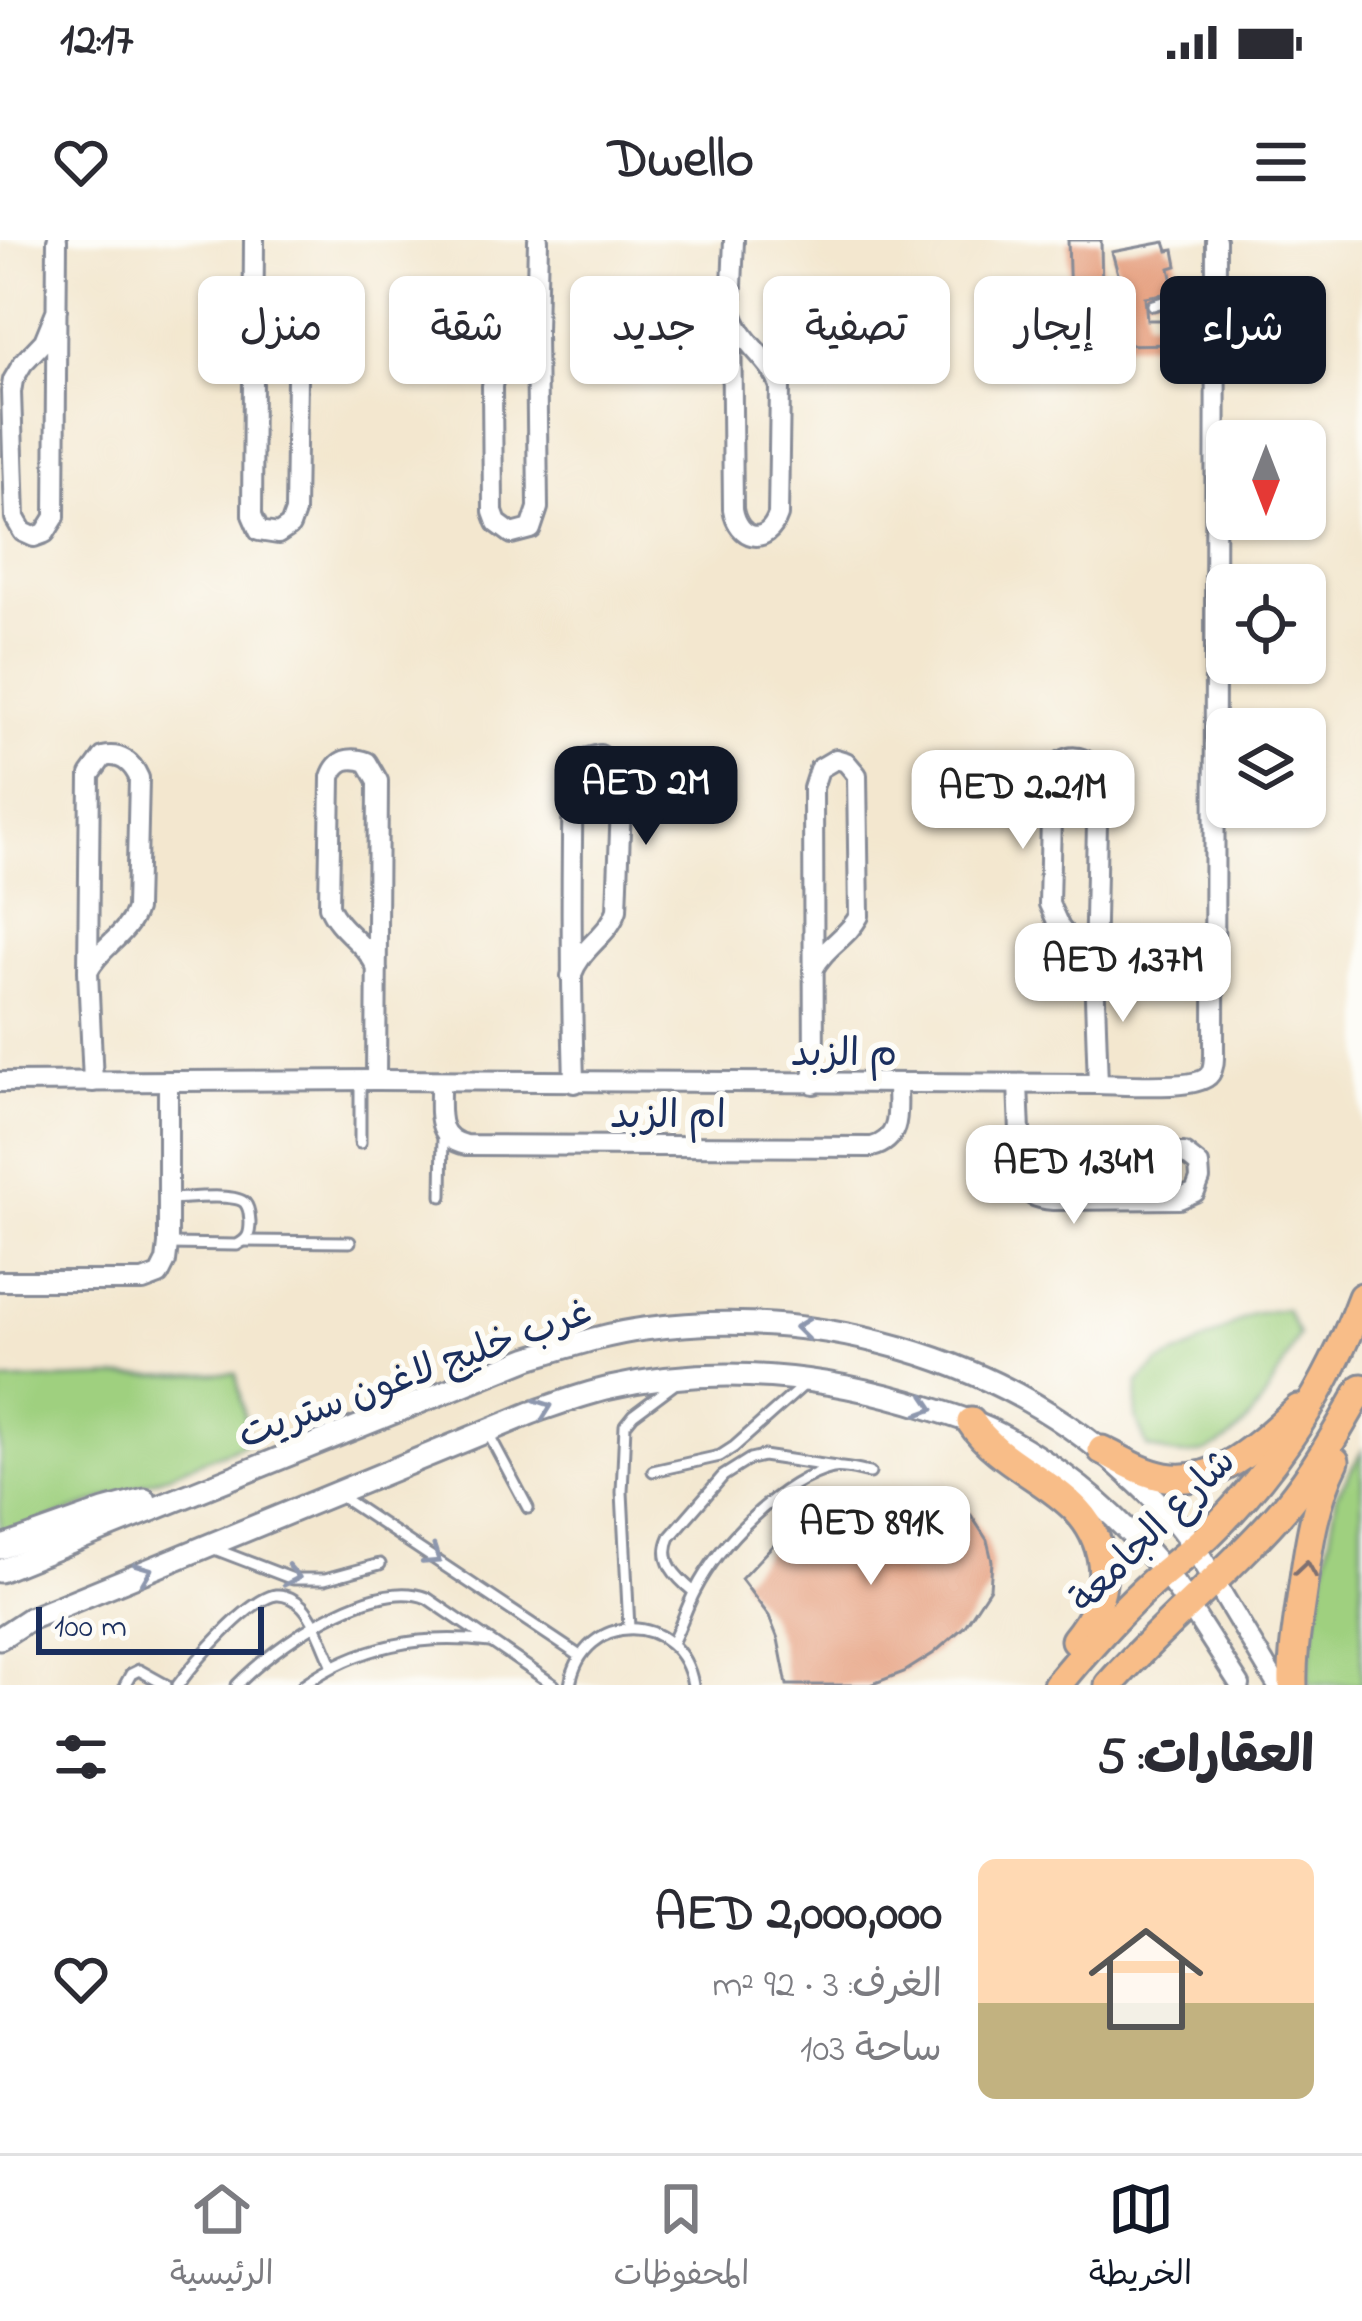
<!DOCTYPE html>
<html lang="ar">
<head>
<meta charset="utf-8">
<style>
	:root { --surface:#fff; --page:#f2f2f3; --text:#2b2b33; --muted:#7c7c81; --line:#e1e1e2; --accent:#111827 }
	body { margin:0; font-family:"Indie Flower","Playpen Sans Arabic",sans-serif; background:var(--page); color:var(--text); direction:rtl; height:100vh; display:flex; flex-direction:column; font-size:45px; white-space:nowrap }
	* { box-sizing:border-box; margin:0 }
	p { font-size:39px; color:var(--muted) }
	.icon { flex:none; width:66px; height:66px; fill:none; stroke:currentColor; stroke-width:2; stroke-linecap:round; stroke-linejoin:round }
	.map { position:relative; height:1445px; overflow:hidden; direction:ltr }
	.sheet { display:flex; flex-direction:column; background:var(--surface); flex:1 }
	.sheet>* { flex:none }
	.top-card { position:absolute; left:36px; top:36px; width:1290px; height:108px; direction:rtl; display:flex; gap:24px }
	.needle { width:78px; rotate:180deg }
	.controls { position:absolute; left:1206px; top:180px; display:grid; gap:24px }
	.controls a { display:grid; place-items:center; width:120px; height:120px; border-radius:18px; background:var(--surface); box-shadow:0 3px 9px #0004; font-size:60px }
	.scale { position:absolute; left:36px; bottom:30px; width:228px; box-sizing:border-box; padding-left:12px; border:6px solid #1b2f5e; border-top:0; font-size:33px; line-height:42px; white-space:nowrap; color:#1b2f5e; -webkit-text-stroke:9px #fdfcf7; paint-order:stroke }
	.price { position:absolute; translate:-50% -102px; padding:0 27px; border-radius:24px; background:#fff; color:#222; font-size:39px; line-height:78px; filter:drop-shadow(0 3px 6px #0008) }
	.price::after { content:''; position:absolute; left:50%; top:72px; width:36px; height:27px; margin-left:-18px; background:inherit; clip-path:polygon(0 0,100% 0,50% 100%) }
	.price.active { background:var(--accent); color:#fff }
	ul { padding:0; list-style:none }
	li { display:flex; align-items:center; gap:36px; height:300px; padding:0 48px }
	li span { display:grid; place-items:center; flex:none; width:336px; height:240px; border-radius:18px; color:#555 }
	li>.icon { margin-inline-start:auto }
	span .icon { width:144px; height:144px; fill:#fffc; stroke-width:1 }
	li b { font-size:51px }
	h2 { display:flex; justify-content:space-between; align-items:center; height:144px; padding:0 48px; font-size:51px }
	.pill { padding:0 42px; border-radius:18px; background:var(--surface); box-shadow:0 3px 9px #0004; font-size:42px; line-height:108px }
	.pill.active { background:var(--accent); color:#fff }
	.status { display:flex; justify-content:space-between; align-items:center; height:84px; padding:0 60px; background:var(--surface); direction:ltr }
	.status svg { height:33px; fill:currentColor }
	header { display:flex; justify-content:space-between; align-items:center; height:156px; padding:0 48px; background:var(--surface); font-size:54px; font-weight:700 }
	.tabs { display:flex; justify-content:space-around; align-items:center; height:168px; border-top:3px solid var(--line); background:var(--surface); font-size:33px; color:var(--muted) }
	.tabs a { display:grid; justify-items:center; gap:6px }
	.tabs .active { color:var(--accent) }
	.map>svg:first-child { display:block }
	.green { fill:#9fd07f; stroke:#5d806e; stroke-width:3 }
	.building { fill:#e39471 }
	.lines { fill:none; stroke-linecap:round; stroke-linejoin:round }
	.service-casing { stroke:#878b96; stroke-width:15 }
	.minor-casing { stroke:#878b96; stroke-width:24 }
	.tertiary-casing { stroke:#878b96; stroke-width:27 }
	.primary-casing { stroke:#878b96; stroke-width:33 }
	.service { stroke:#fff; stroke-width:9 }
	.minor { stroke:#fff; stroke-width:18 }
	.tertiary { stroke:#fff; stroke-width:21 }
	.primary { stroke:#f8bd88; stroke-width:27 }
	.oneway { stroke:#8d97ae }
	.oneway2 { stroke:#7e6f71 }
	.labels { text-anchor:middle; stroke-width:12; stroke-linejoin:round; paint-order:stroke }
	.street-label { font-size:39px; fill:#1b2f5e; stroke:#fdfcf7 }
</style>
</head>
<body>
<div class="status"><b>12:17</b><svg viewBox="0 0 49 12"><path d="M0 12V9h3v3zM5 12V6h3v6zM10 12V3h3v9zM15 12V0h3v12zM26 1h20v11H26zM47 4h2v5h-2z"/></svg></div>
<header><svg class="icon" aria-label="menu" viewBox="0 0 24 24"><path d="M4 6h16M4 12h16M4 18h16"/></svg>Dwello<svg class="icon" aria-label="heart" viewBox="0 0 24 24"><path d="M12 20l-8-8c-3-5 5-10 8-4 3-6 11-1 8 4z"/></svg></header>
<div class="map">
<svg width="1362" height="1445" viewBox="0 0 1362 1445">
	<rect width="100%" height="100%" fill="#fdfcf7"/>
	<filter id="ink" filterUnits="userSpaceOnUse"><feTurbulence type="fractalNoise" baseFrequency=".00833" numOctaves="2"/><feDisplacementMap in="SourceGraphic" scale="24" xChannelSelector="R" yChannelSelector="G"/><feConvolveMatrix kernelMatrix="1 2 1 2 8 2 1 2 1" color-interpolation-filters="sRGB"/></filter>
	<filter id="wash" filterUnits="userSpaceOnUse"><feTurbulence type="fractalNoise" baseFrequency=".004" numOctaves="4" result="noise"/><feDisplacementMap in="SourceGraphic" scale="48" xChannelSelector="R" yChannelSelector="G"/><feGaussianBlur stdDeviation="2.7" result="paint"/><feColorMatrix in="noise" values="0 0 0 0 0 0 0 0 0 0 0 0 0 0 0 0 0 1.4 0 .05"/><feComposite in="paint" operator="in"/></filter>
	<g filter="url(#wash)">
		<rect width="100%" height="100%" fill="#f3e7cf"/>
		<g class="green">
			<path d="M1286 1069 1299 1095C1276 1139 1244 1215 1185 1215 1174 1216 1159 1210 1147 1207L1136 1178 1138 1144 1157 1124 1196 1106 1252 1074Z"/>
			<path d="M236 1133 249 1202 140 1246 0 1297V1141Z"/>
			<path d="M1362 1211V1445H1311L1307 1437 1337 1254Z"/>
		</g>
		<g id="blocks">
			<g class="building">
				<path d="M1068 0H1101L1103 109 1013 111V76L1062 75 1070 60Z"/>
				<path d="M1165 2 1168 11 1174 10 1177 26 1170 28 1175 52 1145 57 1147 80H1181L1182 104 1112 105 1111 52 1126 51 1124 43 1121 45 1112 12Z"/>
				<path d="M886 1255 929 1256 957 1265 971 1275 987 1300 992 1321 990 1348 965 1386 934 1413 904 1432 870 1445H787L778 1399 769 1376 741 1339 773 1305 793 1289 822 1272 862 1258Z"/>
			</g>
		</g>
	</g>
	<g filter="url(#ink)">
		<use href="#blocks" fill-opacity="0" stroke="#878b96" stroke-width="3"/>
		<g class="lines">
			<g class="service-casing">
				<g id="service">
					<path d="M1153 65 1216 46"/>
					<path d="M360 841V903"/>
					<path d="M442 956 443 892"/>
					<path d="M168 959C184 959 235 952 245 963 250 969 249 975 250 982 250 995 248 999 237 1005L168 1004"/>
					<path d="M245 1001 350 1002"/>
					<path d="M488 1193 528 1268"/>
					<path d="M653 1231 720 1216 734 1207 805 1144"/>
					<path d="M340 1256 580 1416"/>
					<path d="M212 1308 293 1339H325L380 1324"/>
					<path d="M694 1352C676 1337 659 1321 670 1297L723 1236 750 1219 763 1216 836 1227"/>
					<path d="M629 1388 622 1252 625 1185 633 1175 676 1143"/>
					<path d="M672 1403C681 1386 686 1368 695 1351 719 1304 780 1241 833 1228 844 1226 859 1231 870 1233"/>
					<path d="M125 1445 131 1434 139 1430 166 1445"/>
					<path d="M178 1445C195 1422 247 1360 276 1355 285 1354 296 1360 302 1366 316 1381 324 1407 333 1426"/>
					<path d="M237 1445C273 1407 373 1336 427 1358L554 1445"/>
					<path d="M303 1445C360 1405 421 1394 490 1402"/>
					<path d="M570 1445C583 1370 680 1370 693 1445"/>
				</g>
			</g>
			<g class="minor-casing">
				<g id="minor">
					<path d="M57 0 55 277 45 293 34 297 23 292 15 278 11 152 13 140 23 123 44 101 57 69"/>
					<path d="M731 69C741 106 771 117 780 147L778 275C767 307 738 300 733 269L731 69 734 0"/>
					<path d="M253 77 263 100 293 127 297 138 295 272 290 286 278 294 259 291 252 275 254 0"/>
					<path d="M536 91C518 108 496 122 492 146L493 272 497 283 512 294 531 289 538 268 536 91 538 0"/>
					<path d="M1094 729 1060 688 1049 664 1052 533C1062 511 1088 513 1098 534L1094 729 1098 844"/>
					<path d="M813 730C825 706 847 698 859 676L857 535 846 522 836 519 819 529 813 548 814 844"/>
					<path d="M88 731C100 706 128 696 136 669L139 538C132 522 120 513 103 517L90 535 88 731 93 842"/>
					<path d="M571 736C582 705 608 697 617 670L622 538 615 524 600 515 584 519 573 534C571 637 571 740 574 843"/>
					<path d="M376 840 378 541 367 522C350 516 337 519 331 537L329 666C339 692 369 704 377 730"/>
					<path d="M440 841C441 869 433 898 466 905L872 907C903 899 897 870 897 844"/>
					<path d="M0 842 376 840 1098 844C1119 844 1199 851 1210 834 1215 826 1214 815 1214 806L1216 0"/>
					<path d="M1018 844 1022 940C1026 956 1038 959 1053 960L1179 959 1195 952 1200 939 1199 925 1184 913 1021 912"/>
					<path d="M0 1041H143L159 1035 166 1021 168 1004V841"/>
					<path d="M1214 1340 1277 1445"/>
					<path d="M1188 1364 1240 1445"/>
				</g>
			</g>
			<g class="tertiary-casing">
				<g id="tertiary">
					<path d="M0 1308 104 1271 145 1260"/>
					<path d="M0 1331 529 1118C567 1107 605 1094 644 1089 816 1066 1000 1115 1128 1234 1146 1251 1164 1267 1179 1286 1193 1303 1203 1322 1214 1340"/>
					<path d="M0 1398 29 1379 66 1364 531 1173C557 1164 583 1154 610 1148 716 1124 826 1135 929 1168 955 1176 981 1184 1006 1198 1079 1239 1141 1295 1188 1364"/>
				</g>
			</g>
			<g class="primary-casing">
				<g id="primary">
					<path d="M971 1182C1007 1237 1092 1248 1102 1322 1106 1352 1094 1377 1075 1400"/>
					<path d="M1102 1210C1122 1220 1142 1233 1165 1237 1221 1246 1260 1202 1298 1169"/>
					<path d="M1057 1445C1084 1412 1113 1379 1144 1350 1164 1331 1187 1315 1207 1296 1276 1230 1329 1146 1362 1057"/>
					<path d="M1109 1445C1165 1382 1231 1330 1286 1266 1316 1230 1339 1188 1362 1148"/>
					<path d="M1293 1445C1292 1416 1297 1388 1301 1359 1308 1311 1313 1265 1335 1221"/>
				</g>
			</g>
			<use href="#service" class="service"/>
			<use href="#minor" class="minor"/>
			<use href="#tertiary" class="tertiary"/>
			<use href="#primary" class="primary"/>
		</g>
		<defs><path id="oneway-chevron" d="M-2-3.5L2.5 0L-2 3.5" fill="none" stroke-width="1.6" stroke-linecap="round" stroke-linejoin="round" transform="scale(3)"/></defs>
		<g class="oneway">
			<use href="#oneway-chevron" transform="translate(803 1088) rotate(-173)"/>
			<use href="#oneway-chevron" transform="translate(926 1167) rotate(18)"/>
			<use href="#oneway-chevron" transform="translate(544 1168) rotate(-20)"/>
			<use href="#oneway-chevron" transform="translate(433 1317) rotate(34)"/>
			<use href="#oneway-chevron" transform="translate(144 1332) rotate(-22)"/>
			<use href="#oneway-chevron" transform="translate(292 1336) rotate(11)"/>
		</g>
		<use class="oneway2" href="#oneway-chevron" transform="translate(1306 1329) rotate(-81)"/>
	</g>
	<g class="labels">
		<g class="street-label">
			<text x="844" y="825">م الزبد</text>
			<text x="668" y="887">ام الزبد</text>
			<text transform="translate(414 1131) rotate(-20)" y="14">غرب خليج لاغون ستريت</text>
			<text transform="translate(1151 1289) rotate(-45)" y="14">شارع الجامعة</text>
		</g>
	</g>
</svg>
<div class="controls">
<a><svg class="needle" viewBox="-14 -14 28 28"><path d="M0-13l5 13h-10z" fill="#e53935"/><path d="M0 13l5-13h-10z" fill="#7c7c81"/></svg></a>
<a><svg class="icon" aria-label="locate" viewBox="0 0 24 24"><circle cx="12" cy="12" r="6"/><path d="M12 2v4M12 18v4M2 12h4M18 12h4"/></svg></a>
<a><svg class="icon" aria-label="layers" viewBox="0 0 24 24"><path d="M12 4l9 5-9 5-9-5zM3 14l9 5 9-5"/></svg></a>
</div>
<div class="scale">100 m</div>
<b class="price active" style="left:646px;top:608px">AED 2M</b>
<b class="price" style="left:1023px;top:612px">AED 2.21M</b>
<b class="price" style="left:1123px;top:785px">AED 1.37M</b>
<b class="price" style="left:1074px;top:987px">AED 1.34M</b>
<b class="price" style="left:871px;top:1348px">AED 891K</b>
<div class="top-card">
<a class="pill active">شراء</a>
<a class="pill">إيجار</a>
<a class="pill">تصفية</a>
<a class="pill">جديد</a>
<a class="pill">شقة</a>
<a class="pill">منزل</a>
</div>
</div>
<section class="sheet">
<h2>العقارات: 5<svg class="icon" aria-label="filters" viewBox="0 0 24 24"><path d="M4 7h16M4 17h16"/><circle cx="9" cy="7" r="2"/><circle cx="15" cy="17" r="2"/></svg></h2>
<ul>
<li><span style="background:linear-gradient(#ffd9b3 60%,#c2b280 0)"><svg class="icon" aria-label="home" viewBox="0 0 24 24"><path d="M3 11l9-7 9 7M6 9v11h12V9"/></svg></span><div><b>AED 2,000,000</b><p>الغرف: 3 · 92 m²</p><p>ساحة 103</p></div><svg class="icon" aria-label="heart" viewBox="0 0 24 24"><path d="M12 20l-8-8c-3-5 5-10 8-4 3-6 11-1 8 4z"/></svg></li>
</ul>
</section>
<nav class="tabs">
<a class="active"><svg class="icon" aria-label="map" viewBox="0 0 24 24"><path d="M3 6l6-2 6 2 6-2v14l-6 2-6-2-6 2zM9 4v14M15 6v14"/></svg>الخريطة</a>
<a><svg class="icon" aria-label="saved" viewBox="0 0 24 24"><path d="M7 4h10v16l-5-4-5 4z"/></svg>المحفوظات</a>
<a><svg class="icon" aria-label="home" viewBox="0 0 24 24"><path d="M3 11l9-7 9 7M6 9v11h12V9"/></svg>الرئيسية</a>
</nav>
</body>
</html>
